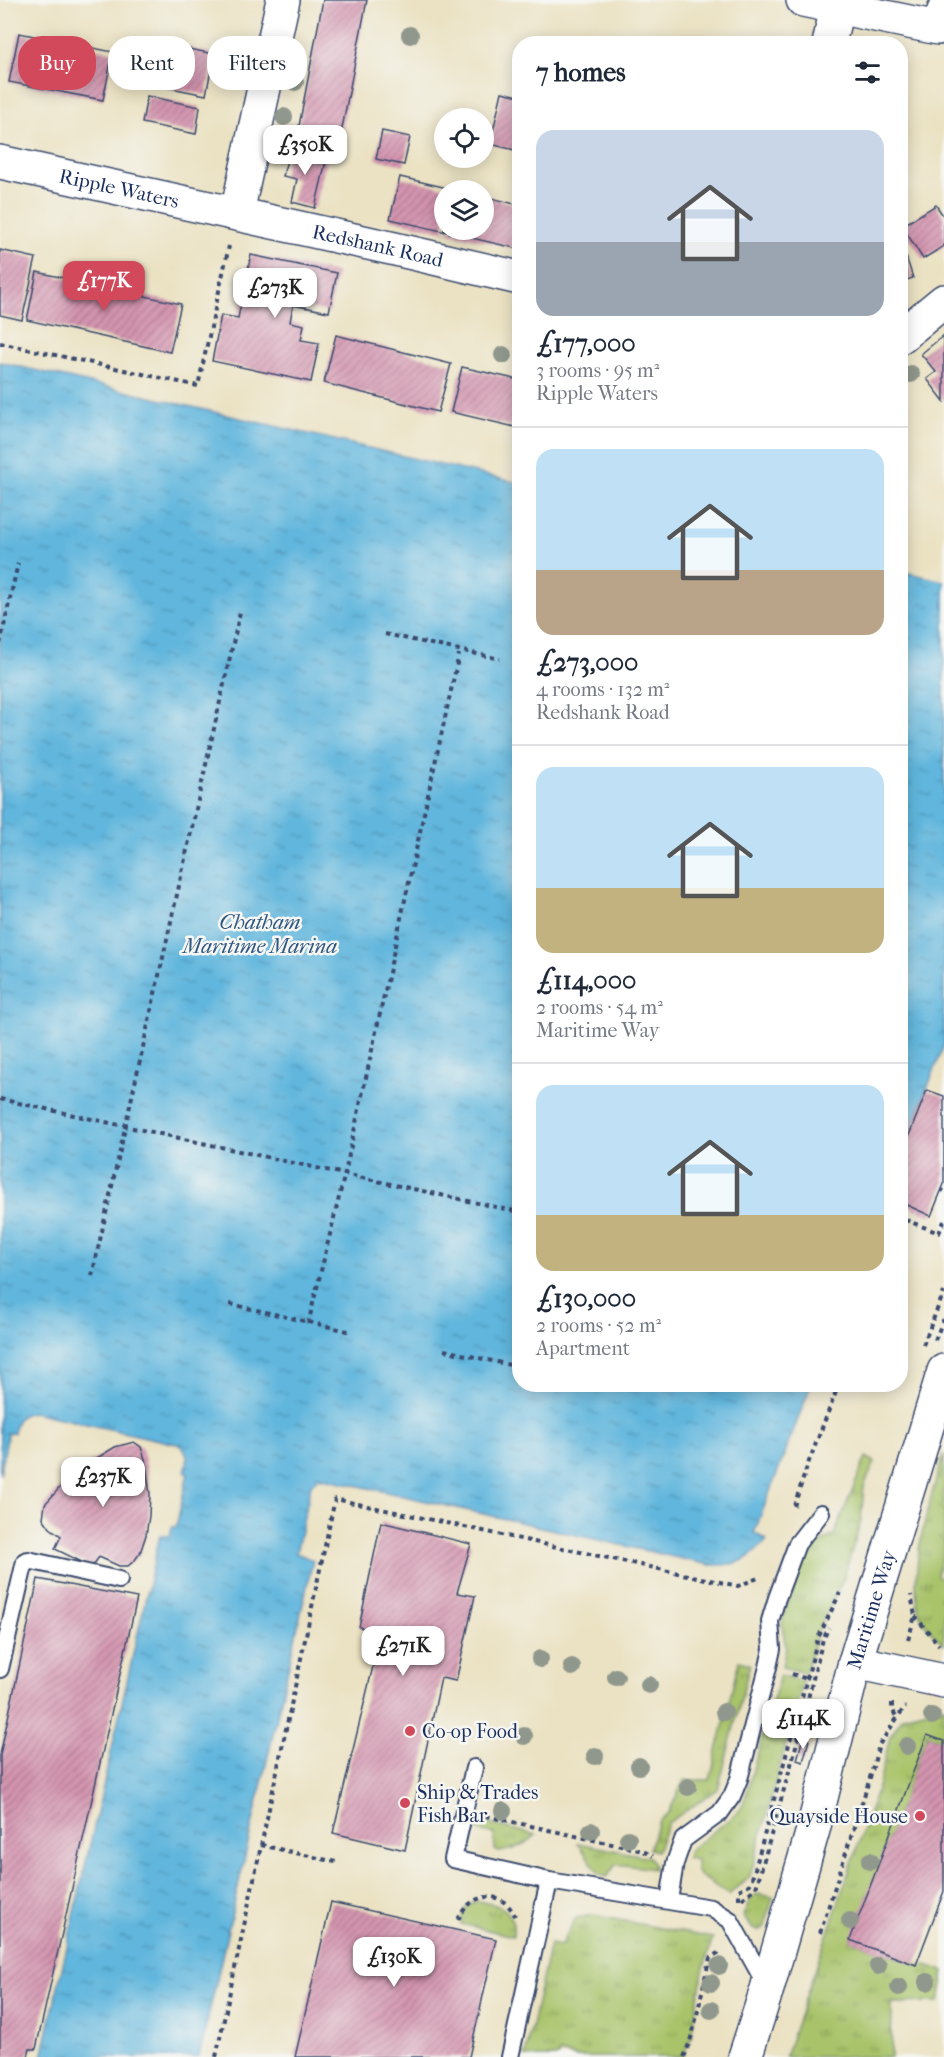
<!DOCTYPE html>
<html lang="en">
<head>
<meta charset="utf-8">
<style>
	:root { --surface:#fff; --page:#f2f2f3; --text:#1f2937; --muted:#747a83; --line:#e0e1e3; --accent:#d1495b }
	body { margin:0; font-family:"IM FELL French Canon",serif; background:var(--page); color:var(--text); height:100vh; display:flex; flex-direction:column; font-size:22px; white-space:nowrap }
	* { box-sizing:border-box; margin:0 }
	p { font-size:20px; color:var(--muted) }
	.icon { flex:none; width:33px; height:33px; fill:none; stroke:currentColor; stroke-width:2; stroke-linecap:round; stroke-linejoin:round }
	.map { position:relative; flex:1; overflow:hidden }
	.drawer { position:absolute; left:512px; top:36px; width:396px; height:1356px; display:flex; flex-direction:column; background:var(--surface); border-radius:24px; box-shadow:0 3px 15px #0003 }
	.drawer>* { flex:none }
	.guide { position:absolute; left:18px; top:36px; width:404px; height:54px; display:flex; gap:12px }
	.fabs { position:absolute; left:434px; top:108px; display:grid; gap:12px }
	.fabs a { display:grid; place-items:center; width:60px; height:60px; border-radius:50%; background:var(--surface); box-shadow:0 3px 15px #0003; font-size:30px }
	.price { position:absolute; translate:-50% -51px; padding:0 14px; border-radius:12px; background:#fff; color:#222; font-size:20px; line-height:39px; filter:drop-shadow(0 2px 3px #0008) }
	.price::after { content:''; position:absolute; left:50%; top:36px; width:18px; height:14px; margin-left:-9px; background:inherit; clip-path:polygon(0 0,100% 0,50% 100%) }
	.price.selected { background:var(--accent); color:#fff }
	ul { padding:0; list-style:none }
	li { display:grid; align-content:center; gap:12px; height:318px; padding:0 24px }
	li+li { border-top:2px solid var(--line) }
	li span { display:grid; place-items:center; height:186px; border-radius:18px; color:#555 }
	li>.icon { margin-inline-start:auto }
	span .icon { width:108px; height:108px; fill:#fffc; stroke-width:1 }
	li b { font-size:26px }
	h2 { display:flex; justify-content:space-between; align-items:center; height:72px; padding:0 24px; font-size:26px }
	.chip { padding:0 21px; border-radius:24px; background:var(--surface); box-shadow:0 3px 15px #0003; font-size:21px; line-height:54px }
	.chip.selected { background:var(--accent); color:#fff }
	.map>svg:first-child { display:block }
	.grass { fill:url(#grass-tufts); stroke:#627964; stroke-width:1.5 }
	.water { fill:url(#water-ripples); stroke:#3e729e; stroke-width:1.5 }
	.building { fill:url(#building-hatch) }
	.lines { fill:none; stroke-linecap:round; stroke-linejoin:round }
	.service-casing { stroke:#3a4a6d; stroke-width:20 }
	.minor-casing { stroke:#3a4a6d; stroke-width:36 }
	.path { stroke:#3a4a6d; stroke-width:4; stroke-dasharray:4.5 4.5; stroke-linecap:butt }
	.service { stroke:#fff; stroke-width:16 }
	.minor { stroke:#fff; stroke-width:33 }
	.tree { fill:#90988d }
	.poi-dot { fill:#d1495b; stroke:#f6f6f2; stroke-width:2 }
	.labels { text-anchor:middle; stroke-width:5; stroke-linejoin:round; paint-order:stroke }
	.street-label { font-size:20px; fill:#1b2f5e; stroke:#f6f6f2 }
	.poi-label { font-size:20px; fill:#1b2f5e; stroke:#f6f6f2; text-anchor:start }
	.water-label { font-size:21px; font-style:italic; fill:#305884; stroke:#f6f6f2 }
</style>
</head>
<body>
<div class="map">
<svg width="944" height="2057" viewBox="0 0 944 2057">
	<defs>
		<pattern id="grass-tufts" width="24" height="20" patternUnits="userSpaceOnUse" patternTransform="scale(1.5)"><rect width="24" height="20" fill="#a8c369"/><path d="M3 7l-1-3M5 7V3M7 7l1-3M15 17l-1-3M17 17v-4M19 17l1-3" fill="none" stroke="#889f5a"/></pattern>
		<pattern id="water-ripples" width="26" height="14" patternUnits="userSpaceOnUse" patternTransform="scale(1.5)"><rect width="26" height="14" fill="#60b6dd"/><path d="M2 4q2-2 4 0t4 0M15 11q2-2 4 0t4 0" fill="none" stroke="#4e94b6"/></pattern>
		<pattern id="building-hatch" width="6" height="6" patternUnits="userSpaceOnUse" patternTransform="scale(1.5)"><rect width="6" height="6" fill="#d494af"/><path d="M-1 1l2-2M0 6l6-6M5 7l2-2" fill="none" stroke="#ab7992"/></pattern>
	</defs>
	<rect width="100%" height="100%" fill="#f6f6f2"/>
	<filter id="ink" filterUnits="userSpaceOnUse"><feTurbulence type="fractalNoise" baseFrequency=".0167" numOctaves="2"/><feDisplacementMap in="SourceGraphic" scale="12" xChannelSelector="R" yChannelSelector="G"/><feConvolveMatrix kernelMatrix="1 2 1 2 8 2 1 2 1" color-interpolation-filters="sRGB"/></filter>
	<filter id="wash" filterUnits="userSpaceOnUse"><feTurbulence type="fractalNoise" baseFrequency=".008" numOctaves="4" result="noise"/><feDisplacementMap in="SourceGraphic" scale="24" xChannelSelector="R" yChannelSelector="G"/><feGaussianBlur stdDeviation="1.35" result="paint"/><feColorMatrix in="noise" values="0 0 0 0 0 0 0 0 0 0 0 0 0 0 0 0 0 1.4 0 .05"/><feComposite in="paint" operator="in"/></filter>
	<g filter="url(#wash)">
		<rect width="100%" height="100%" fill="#ebe2c3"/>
		<g class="grass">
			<path d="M944 1454V1548L937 1575 944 1580V1644C934 1635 922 1624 919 1611 908 1567 931 1496 944 1454Z"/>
			<path d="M866 1457 875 1462 864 1486 861 1520 843 1580 819 1629 805 1673 782 1667 786 1647 782 1625 783 1616 807 1554 812 1547 834 1535Z"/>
			<path d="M739 1661 750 1664 718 1789 668 1823 657 1851 649 1849 658 1822 669 1812 684 1780H710Z"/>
			<path d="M780 1675 803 1681 750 1876C744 1885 735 1887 729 1895L699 1875 696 1870V1860L688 1858V1853L693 1847 734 1816 743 1805Z"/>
			<path d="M944 1706V1741L927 1735 851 1940 916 1965H926L944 1971 939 2002 892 2003 891 2057H785L879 1784 890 1736 903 1716Z"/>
			<path d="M477 1821 536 1835C526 1845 513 1850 499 1852L495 1850 494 1834 478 1831Z"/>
			<path d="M578 1843 649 1857 654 1865V1869L616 1864 607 1877 599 1874Z"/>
			<path d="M757 1894 773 1897 764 1929 759 1931 753 1929 743 1916 751 1898Z"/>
			<path d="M478 1901C502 1906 516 1909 513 1936L461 1924C462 1912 466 1904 478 1901Z"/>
			<path d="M593 1915 713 1938 703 1971 691 2037 683 2057H576L559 2053 558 2057H525L550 1944 560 1946 576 1918Z"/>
		</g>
		<g class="water">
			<path d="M0 362 519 483V1384L811 1385 754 1533 767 1540C747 1562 738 1566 709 1565L333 1480 318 1477 311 1485 296 1553 313 1560 199 2057H42L160 1535 170 1536 172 1527H176L188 1473 185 1472C188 1460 189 1454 181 1445L33 1412C18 1414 16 1419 14 1433H8L0 1475Z"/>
			<path d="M900 571 944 581V1045L900 1158Z"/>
		</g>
		<g id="blocks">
			<g class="building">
				<path d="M323 0H367L337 154 307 148 310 129 299 126Z"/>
				<path d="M19 33 113 52 103 100 9 82Z"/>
				<path d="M174 46 214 54 206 95 166 87Z"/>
				<path d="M502 92 519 96V151L490 144Z"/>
				<path d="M147 96 200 107 196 134 142 123Z"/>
				<path d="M382 131 410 137 404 165 376 159Z"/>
				<path d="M290 148 327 157 315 208 292 202 297 179 283 176Z"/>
				<path d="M400 177 456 190H444V230H483V196L519 205V249L390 219Z"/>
				<path d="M936 205 944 217V246L923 259 902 226Z"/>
				<path d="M900 238 913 278 900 282Z"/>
				<path d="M0 250 36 258 22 320 0 315Z"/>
				<path d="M251 255 337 273 329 312 293 305 290 322 304 325 301 340 319 343 311 382 212 361 221 315 238 318Z"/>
				<path d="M37 272 181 304 170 352 27 320Z"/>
				<path d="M336 335 451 364 438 412 324 383Z"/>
				<path d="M944 335V401L927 379 936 372 921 354Z"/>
				<path d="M462 367 519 380V428L451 412Z"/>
				<path d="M927 1090 944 1096V1184L931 1216 900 1202V1158Z"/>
				<path d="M134 1442 141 1447 145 1459 150 1494 149 1516 146 1535 140 1553 135 1560 128 1566H119L99 1557 92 1567 55 1549 61 1536 50 1528 43 1518 45 1504 74 1472 115 1447Z"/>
				<path d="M381 1522 471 1544 457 1593 475 1596 456 1681 441 1678 405 1850 333 1833 381 1633 359 1627Z"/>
				<path d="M38 1579 137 1598 36 2049H30L28 2057H0V1755Z"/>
				<path d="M927 1735 944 1741V1891L916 1965 850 1940Z"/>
				<path d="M803 1737 809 1740 803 1762 797 1760Z"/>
				<path d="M331 1902 496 1939 469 2057H295Z"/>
			</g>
		</g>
	</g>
	<g filter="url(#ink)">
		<use href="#blocks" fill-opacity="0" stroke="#3a4a6d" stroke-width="1.5"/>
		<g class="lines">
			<g class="service-casing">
				<g id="service">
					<path d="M0 1669 25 1561 28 1560 119 1580"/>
					<path d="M474 1768 453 1859 549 1881 711 1908 730 1920 766 1985"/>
					<path d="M669 1900 675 1863 683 1840 720 1813 732 1796 739 1779 768 1667 772 1649 770 1621 777 1598 797 1544 821 1513"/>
					<path d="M510 2057 549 1881"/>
				</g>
			</g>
			<g class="minor-casing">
				<g id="minor">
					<path d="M803 0 938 28 944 11"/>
					<path d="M829 44 837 7"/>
					<path id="s1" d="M0 162 395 249 519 278"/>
					<path d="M237 213 283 0"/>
					<path d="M900 337 944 301"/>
					<path d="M855 1662 944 1681"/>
					<path id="s2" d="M745 2057 767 1989 813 1830 855 1662 944 1371"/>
				</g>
			</g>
			<g class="path">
				<path d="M0 343 198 386 229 246"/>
				<path d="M385 634 500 659"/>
				<path d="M0 644 18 563"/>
				<path d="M0 1099 519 1212"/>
				<path d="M942 1190 944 1191"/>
				<path d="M900 1225 903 1219 939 1233 944 1221"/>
				<path d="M92 1276 240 612"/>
				<path d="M230 1304 352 1332"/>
				<path d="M308 1324 345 1173 459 654"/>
				<path d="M935 1340 944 1318"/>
				<path d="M923 1345 944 1292"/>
				<path d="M444 1350 519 1367"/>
				<path d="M513 1366 519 1338"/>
				<path d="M794 1506 808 1464 839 1384"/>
				<path d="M915 1616 939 1645"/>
				<path d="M908 1640 915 1616 911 1595"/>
				<path d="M792 1674 807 1679"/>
				<path d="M892 1703V1709L897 1718"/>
				<path d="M486 1816 643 1851 653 1856"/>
				<path d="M261 1845 340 1863"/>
				<path d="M739 1899V1890L750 1884 755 1869 818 1638 840 1593"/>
				<path d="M742 1899 756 1888 794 1754 823 1639 829 1628"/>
				<path d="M458 1920C470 1892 502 1888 515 1916"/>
				<path d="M820 1933 869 1781 879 1745 904 1708 906 1707"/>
				<path d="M216 2057 335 1499 738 1586 758 1578"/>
				<path d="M684 2057C697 2027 701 1990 710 1958L718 1953 719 1949"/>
			</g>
			<use href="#service" class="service"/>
			<use href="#minor" class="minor"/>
		</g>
		<g class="tree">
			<circle cx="410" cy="35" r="9"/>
			<circle cx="295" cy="82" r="9"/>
			<circle cx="284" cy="117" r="9"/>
			<circle cx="503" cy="355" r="9"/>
			<circle cx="911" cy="374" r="9"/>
			<circle cx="540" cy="1659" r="9"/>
			<circle cx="572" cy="1667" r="9"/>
			<circle cx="616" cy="1677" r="9"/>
			<circle cx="649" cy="1685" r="9"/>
			<circle cx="724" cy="1712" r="9"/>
			<circle cx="932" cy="1716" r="9"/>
			<circle cx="524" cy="1736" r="9"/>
			<circle cx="907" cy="1746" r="9"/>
			<circle cx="595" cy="1756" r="9"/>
			<circle cx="639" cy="1766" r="9"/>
			<circle cx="688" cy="1787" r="9"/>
			<circle cx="503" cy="1811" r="9"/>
			<circle cx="591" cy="1831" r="9"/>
			<circle cx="628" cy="1839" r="9"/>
			<circle cx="870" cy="1861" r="9"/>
			<circle cx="850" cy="1921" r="9"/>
			<circle cx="719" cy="1966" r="9"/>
			<circle cx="878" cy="1966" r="9"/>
			<circle cx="927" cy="1982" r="9"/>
			<circle cx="711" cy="1983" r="9"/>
			<circle cx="899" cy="1987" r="9"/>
			<circle cx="711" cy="2010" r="9"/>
		</g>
	</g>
	<g class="poi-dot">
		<circle cx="410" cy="1731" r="6"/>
		<circle cx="405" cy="1803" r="6"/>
		<circle cx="920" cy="1816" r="6"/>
	</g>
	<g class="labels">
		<g class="street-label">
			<text dy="7" stroke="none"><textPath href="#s1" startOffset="122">Ripple Waters</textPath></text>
			<text dy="7" stroke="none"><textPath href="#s1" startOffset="387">Redshank Road</textPath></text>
			<text dy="7" stroke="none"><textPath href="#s2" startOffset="465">Maritime Way</textPath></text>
		</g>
		<g class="poi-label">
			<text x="422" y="1738">Co-op Food</text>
			<text x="417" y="1799">Ship &amp; Trades<tspan x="417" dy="23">Fish Bar</tspan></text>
			<text x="908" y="1823" text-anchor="end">Quayside House</text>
		</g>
		<g class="water-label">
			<text x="260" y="929">Chatham<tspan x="260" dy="24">Maritime Marina</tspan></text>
		</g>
	</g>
</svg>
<div class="fabs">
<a><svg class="icon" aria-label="locate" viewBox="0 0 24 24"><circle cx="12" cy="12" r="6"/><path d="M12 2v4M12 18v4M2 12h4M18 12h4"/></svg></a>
<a><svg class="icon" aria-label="layers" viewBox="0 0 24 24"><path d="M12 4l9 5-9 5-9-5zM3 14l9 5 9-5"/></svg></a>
</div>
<b class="price" style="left:305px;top:176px">£350K</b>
<b class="price selected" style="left:104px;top:312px">£177K</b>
<b class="price" style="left:275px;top:319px">£273K</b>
<b class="price" style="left:103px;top:1508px">£237K</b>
<b class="price" style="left:403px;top:1677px">£271K</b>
<b class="price" style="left:803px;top:1750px">£114K</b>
<b class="price" style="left:394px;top:1988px">£130K</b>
<div class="guide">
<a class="chip selected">Buy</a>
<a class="chip">Rent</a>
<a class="chip">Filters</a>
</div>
<section class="drawer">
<h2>7 homes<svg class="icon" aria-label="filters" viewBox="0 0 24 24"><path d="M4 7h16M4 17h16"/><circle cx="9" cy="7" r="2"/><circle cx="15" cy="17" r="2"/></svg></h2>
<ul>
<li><span style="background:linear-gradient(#c9d6e8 60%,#9aa5b1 0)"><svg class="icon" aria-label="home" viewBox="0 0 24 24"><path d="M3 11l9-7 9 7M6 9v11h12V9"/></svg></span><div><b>£177,000</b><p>3 rooms · 95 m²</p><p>Ripple Waters</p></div></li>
<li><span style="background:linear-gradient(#bfe0f5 65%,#b9a48a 0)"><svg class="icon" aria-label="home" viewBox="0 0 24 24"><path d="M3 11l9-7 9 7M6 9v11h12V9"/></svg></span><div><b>£273,000</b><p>4 rooms · 132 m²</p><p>Redshank Road</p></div></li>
<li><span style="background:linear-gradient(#bfe0f5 65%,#c2b280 0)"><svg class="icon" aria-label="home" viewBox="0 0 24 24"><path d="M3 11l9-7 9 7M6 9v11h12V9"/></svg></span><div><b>£114,000</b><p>2 rooms · 54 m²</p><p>Maritime Way</p></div></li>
<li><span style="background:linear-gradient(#bfe0f5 70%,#c2b280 0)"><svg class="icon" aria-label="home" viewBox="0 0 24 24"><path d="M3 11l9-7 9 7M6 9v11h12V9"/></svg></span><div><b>£130,000</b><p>2 rooms · 52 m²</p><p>Apartment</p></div></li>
</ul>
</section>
</div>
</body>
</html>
